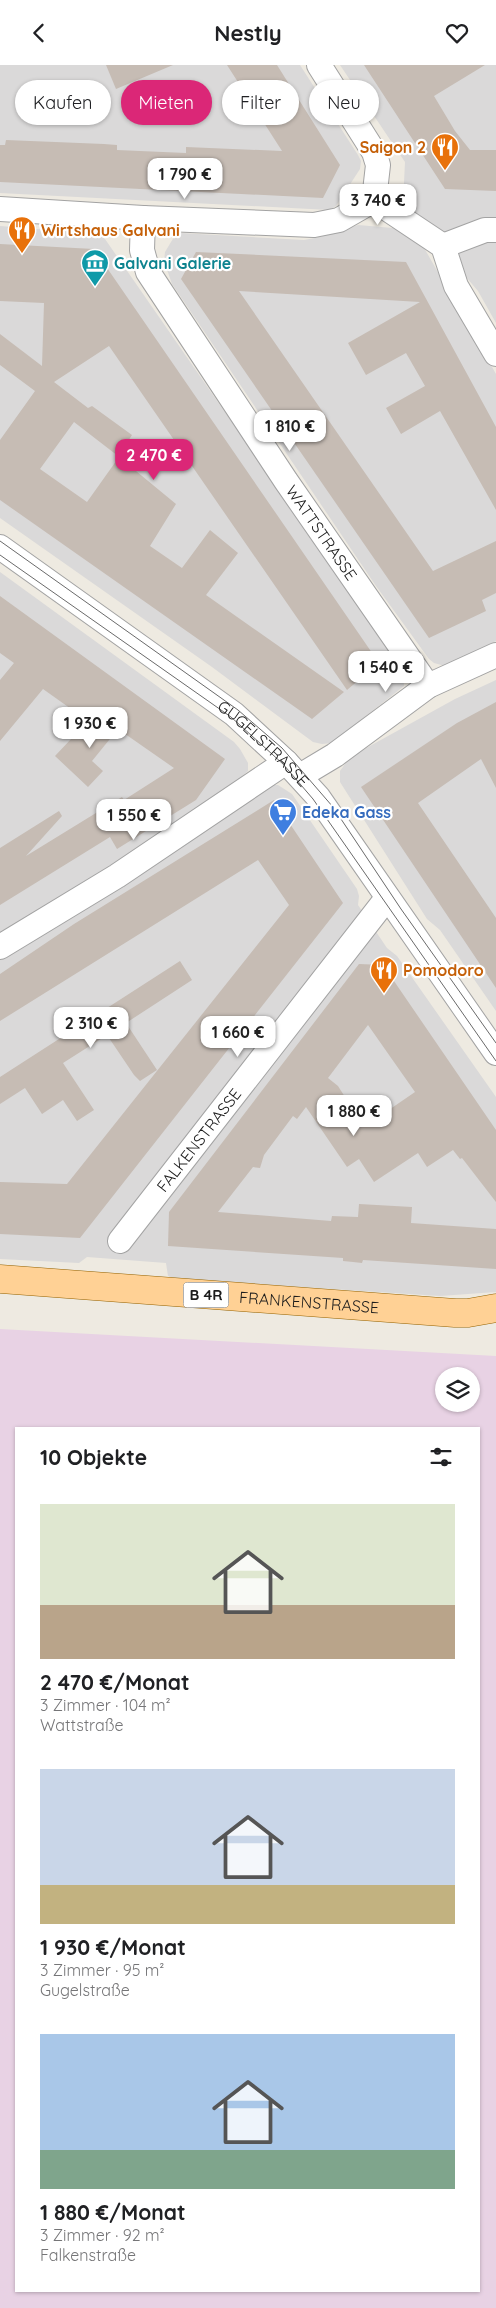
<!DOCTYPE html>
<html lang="de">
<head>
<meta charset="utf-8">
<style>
	:root { --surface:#fff; --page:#f6f6f6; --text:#202124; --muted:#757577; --accent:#db2777 }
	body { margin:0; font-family:Quicksand,sans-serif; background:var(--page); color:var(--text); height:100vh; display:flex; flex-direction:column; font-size:19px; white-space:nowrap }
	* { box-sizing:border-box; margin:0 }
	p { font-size:16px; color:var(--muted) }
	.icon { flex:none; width:28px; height:28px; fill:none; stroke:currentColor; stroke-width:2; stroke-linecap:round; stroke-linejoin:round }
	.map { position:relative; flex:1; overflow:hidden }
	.panel { position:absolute; left:15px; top:1362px; width:465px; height:865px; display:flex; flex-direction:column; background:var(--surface); border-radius:0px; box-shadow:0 1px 4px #0004 }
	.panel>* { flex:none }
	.banner { position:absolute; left:15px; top:15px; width:466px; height:45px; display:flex; gap:10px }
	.buttons { position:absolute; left:435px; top:1302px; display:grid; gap:10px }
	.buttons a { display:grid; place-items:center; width:45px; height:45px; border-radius:50%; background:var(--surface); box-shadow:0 1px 4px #0004; font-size:25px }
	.price { position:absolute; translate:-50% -42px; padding:0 11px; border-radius:10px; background:#fff; color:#222; font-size:16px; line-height:32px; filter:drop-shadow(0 1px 2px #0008) }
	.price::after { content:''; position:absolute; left:50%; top:30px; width:15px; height:11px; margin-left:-8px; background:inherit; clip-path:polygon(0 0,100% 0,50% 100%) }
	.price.on { background:var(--accent); color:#fff }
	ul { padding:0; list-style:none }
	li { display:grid; align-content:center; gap:10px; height:265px; padding:0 25px }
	li span { display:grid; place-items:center; height:155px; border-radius:0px; color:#555 }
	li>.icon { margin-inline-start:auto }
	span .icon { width:90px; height:90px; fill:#fffc; stroke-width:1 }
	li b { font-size:21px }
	h2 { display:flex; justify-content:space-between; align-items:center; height:60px; padding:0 25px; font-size:21px }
	.chip { padding:0 18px; border-radius:22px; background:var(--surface); box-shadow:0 1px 4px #0004; font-size:18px; line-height:45px }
	.chip.on { background:var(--accent); color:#fff }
	header { display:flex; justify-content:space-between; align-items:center; height:65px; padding:0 25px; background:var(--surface); font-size:22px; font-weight:700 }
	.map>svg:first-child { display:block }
	.residential { fill:#dad9d9 }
	.industrial { fill:#e8d2e4; fill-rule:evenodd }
	.building { fill:#c6bcb4; fill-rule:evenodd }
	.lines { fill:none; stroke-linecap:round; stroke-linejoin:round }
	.street-casing { stroke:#a3a3a3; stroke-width:26 }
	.primary-casing { stroke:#946200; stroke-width:29 }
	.street { stroke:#fff; stroke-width:24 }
	.primary { stroke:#ffd195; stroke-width:28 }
	.tram { stroke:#6a6a6a; stroke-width:1 }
	.labels { text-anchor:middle; stroke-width:4.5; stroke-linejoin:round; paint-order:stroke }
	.shield { fill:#fff; stroke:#606060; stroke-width:1 }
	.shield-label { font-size:15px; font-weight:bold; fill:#1c1c1c }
	.food-label { font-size:16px; font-weight:bold; fill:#c56008; stroke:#fff; text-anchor:start }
	.culture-label { font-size:16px; font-weight:bold; fill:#0d838f; stroke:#fff; text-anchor:start }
	.street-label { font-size:16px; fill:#1c1c1c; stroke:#fff }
	.shop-label { font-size:16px; font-weight:bold; fill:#366cbe; stroke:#fff; text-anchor:start }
</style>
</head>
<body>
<header><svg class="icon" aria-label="back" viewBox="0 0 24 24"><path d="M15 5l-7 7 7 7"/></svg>Nestly<svg class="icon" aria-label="heart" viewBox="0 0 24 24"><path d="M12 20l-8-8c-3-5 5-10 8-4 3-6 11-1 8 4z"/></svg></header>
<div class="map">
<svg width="496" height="2243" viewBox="0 0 496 2243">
	<rect width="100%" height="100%" fill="#eeeae1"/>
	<g class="residential">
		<path d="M0 0H300L358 90 361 96 360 104 336 141 329 145 0 128Z"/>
		<path d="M340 0H496V258L478 226 403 138 405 97Z"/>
		<path d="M358 160 393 163 407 167 423 181 496 309V576L445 601 434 598 429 594 376 521 172 219 164 196 165 187 174 172 181 168 304 175 320 172Z"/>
		<path d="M0 161 99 169 105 174 391 587 403 608 404 621 332 678 322 679 313 677 212 602 0 453Z"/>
		<path d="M0 507 234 677 240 684 248 698V706L211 739 0 872Z"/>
		<path d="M496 615V946L440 865 427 854 340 717V706L350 692 455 634Z"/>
		<path d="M272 720H278L292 729 357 824 359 831 358 840 387 883 397 891 496 1032V1227L440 1231 174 1214 168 1211 166 1198 87 1192 79 1198 0 1194V895Z"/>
	</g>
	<path class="industrial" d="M0 1264 496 1291V2243H0ZM444 1311H471V1339H444ZM16 1364H479V2226H16Z"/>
	<g class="building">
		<path d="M106 0H173L116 24Z"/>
		<path d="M227 0H277L340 100 323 133 0 117V80H5L6 75 104 79 117 80V85L186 88V82L282 86Z"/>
		<path d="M364 0H485L434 31 455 66 470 85H496V126L445 124Z"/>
		<path d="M0 179 94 184 379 598 347 625 109 281 54 317 88 343 92 341 132 370 118 391 74 357 40 404 87 437 119 392 176 439 150 481 182 503 210 465 238 488 206 530 344 627 312 654 0 435V375L35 326 0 300V269L42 301 44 238 0 236Z"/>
		<path d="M196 187 406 197 496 362V445L440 346 401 369 386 343 425 321 406 288 366 310 348 278 420 237 239 226 433 506 496 476V528L482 535 486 546 429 573 181 214Z"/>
		<path d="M0 531 225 694 196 735 117 784 110 772 0 840V783L59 746 62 751 26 791 122 732 124 735 174 703 118 664 92 696 103 706 88 722 55 691 88 656 43 624 0 676V615L14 598 0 588Z"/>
		<path d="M496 637V723L481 694 418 738 496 853V923L361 722 457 658Z"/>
		<path d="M274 735 343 838 80 1173 0 1169V1117L67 1119 289 840 258 795 0 956V909L74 859Z"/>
		<path d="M180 896 192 915 126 958 157 1005 140 1016 134 1010 107 970 63 998 94 1045 77 1056 63 1035 42 1049 25 1023 0 1039V1012Z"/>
		<path d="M359 899 383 900 496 1065V1137L462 1093 460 1094 453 1085 427 1102 418 1088 374 1117 359 1094 347 1102 306 1042 297 1054 293 1051 264 1090 260 1103 253 1102 218 1147 331 1156 332 1151 358 1152 359 1139 412 1142 411 1158 496 1164V1204L363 1195 362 1198 353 1197 343 1196V1193L168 1181 169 1147ZM368 960 415 1027 364 1062 338 1021 328 1013Z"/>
	</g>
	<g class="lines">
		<g class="street-casing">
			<g id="street">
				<path d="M319 0 374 87 378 100 374 135 443 181 456 221 496 289"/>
				<path d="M0 144 143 153 314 160 339 155 374 135"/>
				<path id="s1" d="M143 153 142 185 148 207 286 416 428 621"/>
				<path d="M443 181 485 165H496"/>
				<path id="s2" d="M0 482 234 649 286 697 318 732 496 988"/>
				<path d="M300 711 335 690 428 621 496 590"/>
				<path d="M0 882 117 811 286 697"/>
				<path id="s3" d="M120 1176 387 833"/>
			</g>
		</g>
		<g class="primary-casing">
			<g id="primary">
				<path id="s4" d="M0 1214 455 1248H468L496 1243"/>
			</g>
		</g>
		<use href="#street" class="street"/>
		<use href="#primary" class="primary"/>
		<g class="tram">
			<path d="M0 476 238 645 282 683 333 742 401 844 496 978"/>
			<path d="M0 490 231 652 283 699 313 734 496 996"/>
		</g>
	</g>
	<defs>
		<g id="restaurant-pin" transform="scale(1.4375)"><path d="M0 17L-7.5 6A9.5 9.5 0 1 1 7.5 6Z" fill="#e8710a" stroke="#fff"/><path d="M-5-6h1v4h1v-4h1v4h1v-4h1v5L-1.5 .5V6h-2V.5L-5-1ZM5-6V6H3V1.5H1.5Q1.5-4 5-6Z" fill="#fff"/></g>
		<g id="museum-pin" transform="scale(1.4375)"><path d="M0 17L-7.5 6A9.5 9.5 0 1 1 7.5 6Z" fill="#0f9aa8" stroke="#fff"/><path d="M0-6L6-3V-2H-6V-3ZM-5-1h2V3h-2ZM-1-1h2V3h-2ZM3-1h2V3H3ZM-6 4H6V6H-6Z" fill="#fff"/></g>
		<g id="supermarket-pin" transform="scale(1.4375)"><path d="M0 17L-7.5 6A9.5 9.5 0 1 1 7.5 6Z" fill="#3f7fe0" stroke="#fff"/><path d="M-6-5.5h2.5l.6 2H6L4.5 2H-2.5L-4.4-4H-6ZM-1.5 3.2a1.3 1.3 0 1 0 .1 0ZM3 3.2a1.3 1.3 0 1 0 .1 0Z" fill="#fff"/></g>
	</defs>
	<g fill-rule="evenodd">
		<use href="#restaurant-pin" x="445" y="82"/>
		<use href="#restaurant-pin" x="22" y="165"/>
		<use href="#museum-pin" x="95" y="198"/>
		<use href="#supermarket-pin" x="283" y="747"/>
		<use href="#restaurant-pin" x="384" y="905"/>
	</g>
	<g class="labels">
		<rect class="shield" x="183.5" y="1217.5" width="45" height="25" rx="4"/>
		<g class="shield-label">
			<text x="206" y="1235">B 4R</text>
		</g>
		<g class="food-label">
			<text x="426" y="88" text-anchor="end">Saigon 2</text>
			<text x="41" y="171">Wirtshaus Galvani</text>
			<text x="403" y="911">Pomodoro</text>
		</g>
		<g class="culture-label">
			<text x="114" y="204">Galvani Galerie</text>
		</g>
		<g class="street-label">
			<text dy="6" stroke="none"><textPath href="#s1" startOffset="368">WATTSTRASSE</textPath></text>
			<text dy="6" stroke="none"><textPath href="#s2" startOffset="329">GUGELSTRASSE</textPath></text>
			<text dy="6" stroke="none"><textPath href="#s3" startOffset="128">FALKENSTRASSE</textPath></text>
			<text dy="6" stroke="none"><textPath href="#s4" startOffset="310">FRANKENSTRASSE</textPath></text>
		</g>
		<g class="shop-label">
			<text x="302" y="753">Edeka Gass</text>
		</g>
	</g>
</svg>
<div class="buttons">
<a><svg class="icon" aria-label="layers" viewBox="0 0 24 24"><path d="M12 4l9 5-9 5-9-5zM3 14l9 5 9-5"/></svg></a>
</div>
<b class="price" style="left:185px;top:135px">1 790 €</b>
<b class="price" style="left:378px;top:161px">3 740 €</b>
<b class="price" style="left:290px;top:387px">1 810 €</b>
<b class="price on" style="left:154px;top:416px">2 470 €</b>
<b class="price" style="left:386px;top:628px">1 540 €</b>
<b class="price" style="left:90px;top:684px">1 930 €</b>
<b class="price" style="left:134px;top:776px">1 550 €</b>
<b class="price" style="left:91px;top:984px">2 310 €</b>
<b class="price" style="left:238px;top:993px">1 660 €</b>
<b class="price" style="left:354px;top:1072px">1 880 €</b>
<div class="banner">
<a class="chip">Kaufen</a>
<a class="chip on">Mieten</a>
<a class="chip">Filter</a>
<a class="chip">Neu</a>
</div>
<section class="panel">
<h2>10 Objekte<svg class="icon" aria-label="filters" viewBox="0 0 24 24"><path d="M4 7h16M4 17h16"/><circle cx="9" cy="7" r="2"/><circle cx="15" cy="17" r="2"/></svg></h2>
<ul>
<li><span style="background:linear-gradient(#dfe7d0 65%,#b9a48a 0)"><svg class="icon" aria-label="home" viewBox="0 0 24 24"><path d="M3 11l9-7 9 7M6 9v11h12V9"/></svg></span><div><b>2 470 €/Monat</b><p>3 Zimmer · 104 m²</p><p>Wattstraße</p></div></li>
<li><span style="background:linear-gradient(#c9d6e8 75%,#c2b280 0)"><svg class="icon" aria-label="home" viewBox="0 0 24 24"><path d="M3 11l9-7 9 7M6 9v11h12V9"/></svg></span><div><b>1 930 €/Monat</b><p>3 Zimmer · 95 m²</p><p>Gugelstraße</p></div></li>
<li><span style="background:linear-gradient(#a9c7e8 75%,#7fa58c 0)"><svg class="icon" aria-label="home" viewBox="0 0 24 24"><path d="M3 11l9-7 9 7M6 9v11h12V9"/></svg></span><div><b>1 880 €/Monat</b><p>3 Zimmer · 92 m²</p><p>Falkenstraße</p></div></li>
</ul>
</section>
</div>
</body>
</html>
